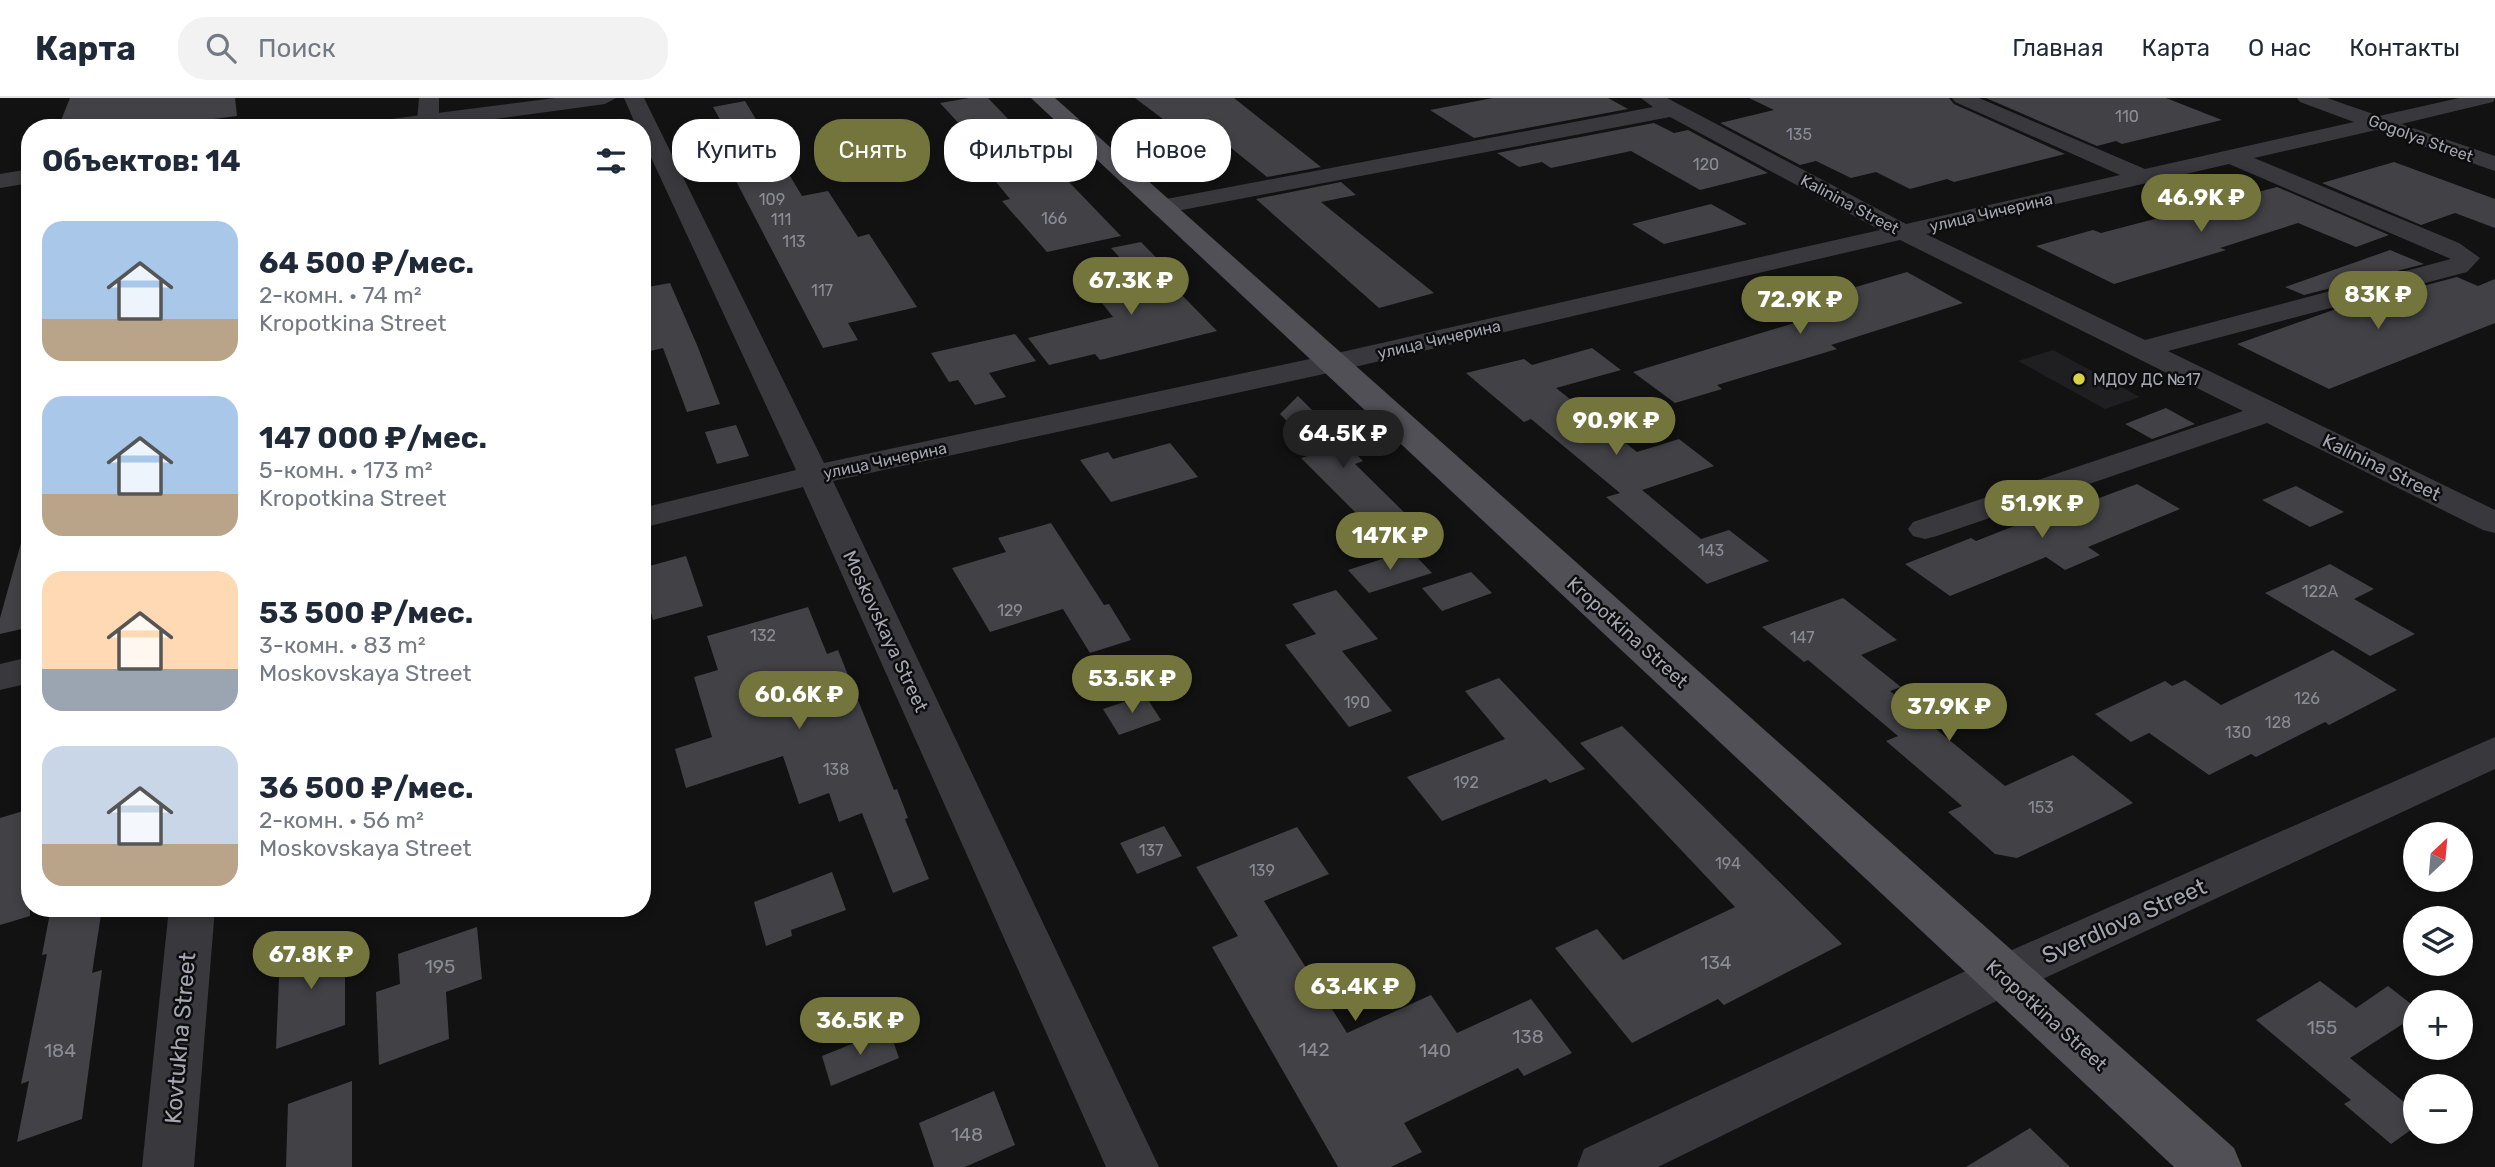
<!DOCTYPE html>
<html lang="ru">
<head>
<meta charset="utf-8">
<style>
	:root { --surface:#fff; --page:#f2f2f3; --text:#1f2937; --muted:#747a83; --line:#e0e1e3; --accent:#73753c }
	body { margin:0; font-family:Rubik,sans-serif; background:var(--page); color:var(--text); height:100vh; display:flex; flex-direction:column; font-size:26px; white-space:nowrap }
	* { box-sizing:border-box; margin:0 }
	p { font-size:23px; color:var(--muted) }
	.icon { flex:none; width:38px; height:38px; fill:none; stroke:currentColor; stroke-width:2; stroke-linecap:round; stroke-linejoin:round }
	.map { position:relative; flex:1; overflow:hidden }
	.drawer { position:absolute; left:21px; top:21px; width:630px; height:798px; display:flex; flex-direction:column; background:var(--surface); border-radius:28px; box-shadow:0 4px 10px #0003 }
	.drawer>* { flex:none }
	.hud { position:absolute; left:672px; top:21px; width:665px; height:63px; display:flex; gap:14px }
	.needle { width:46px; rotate:26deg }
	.buttons { position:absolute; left:2403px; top:724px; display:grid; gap:14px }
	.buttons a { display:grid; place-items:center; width:70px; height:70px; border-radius:50%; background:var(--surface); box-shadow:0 4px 10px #0003; font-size:35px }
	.price { position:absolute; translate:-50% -60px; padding:0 16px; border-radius:24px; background:var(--accent); color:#fff; font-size:23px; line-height:46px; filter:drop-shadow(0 2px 4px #0008) }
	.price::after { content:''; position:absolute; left:50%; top:42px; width:21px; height:16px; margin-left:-10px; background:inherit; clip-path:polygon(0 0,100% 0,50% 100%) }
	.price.active { background:#222; color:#fff }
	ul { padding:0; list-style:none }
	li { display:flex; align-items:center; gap:21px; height:175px; padding:0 21px }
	li span { display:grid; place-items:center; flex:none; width:196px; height:140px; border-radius:21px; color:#555 }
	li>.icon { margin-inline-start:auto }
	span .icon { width:84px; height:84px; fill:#fffc; stroke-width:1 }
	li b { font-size:30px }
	h2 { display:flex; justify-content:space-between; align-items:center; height:84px; padding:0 21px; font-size:30px }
	.pill { padding:0 24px; border-radius:28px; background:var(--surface); box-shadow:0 4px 10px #0003; font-size:24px; line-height:63px }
	.pill.active { background:var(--accent); color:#fff }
	header { display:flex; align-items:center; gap:42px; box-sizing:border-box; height:98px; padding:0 35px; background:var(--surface); border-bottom:2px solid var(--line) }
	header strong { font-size:33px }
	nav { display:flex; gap:38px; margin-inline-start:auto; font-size:24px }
	.search { width:490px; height:63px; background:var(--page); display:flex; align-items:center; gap:18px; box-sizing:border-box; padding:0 24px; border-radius:28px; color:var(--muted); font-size:26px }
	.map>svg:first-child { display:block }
	.built { fill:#1f1e20 }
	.building { fill:#424146 }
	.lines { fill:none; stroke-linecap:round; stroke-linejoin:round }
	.minor { fill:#39383d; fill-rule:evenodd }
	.tertiary { fill:#39383d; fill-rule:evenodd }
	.primary { fill:#505056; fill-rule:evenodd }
	.poi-dot { fill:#dad243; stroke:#0d0d0e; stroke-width:2.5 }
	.labels { text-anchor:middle; stroke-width:5; stroke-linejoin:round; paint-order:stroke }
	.number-label { font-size:16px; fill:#8c8c97 }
	.far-street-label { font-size:16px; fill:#a5a5b2; stroke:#0d0d0e }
	.far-poi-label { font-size:16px; fill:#a5a5b2; stroke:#0d0d0e; text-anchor:start }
	.street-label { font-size:19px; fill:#a5a5b2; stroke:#0d0d0e }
	.near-number-label { font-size:19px; fill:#8c8c97 }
	.near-street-label { font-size:23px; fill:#a5a5b2; stroke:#0d0d0e }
</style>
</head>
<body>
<header>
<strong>Карта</strong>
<div class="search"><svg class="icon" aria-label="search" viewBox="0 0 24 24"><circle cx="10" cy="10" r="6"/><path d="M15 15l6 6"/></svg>Поиск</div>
<nav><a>Главная</a><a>Карта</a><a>О нас</a><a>Контакты</a></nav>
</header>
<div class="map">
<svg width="2495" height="1069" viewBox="0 0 2495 1069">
	<rect width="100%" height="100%" fill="#121213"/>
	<path class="built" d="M2053 252 2140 299 2105 311 2018 263Z"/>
	<g class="building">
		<path d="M70 0H235L237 18 145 30H58Z"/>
		<path d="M969 0H988L1121 138 1047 154 1002 103 1010 101 983 68 996 66 940 5Z"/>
		<path d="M1135 0H1234L1321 69 1267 79 1204 28 1180 34Z"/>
		<path d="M1493 0H1608L1628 11 1474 40 1430 12Z"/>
		<path d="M1749 0H1949L1954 6 2065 56 1954 84 1947 81 1910 91 1876 74 1851 80 1816 63 1800 67 1720 25 1774 12Z"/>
		<path d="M1986 0H2166L2222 22 2122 46 2116 43 2097 48Z"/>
		<path d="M745 3 802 98 828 93 858 139 869 136 917 209 848 225 858 242 823 250 712 37 727 34 713 9Z"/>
		<path d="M1654 25 1674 35 1688 32 1768 75 1700 92 1631 53 1551 70 1542 64 1519 69 1497 55Z"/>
		<path d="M2394 64 2495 101V130L2455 115 2421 127 2322 85Z"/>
		<path d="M1341 84 1356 97 1321 104 1434 195 1379 210 1256 101Z"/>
		<path d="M2277 89 2389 137 2356 149 2298 125 2220 150 2226 152 2114 186 2036 148 2093 132 2101 135Z"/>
		<path d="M1711 106 1747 126 1664 146 1632 126Z"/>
		<path d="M1141 144 1186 190 1177 192 1217 233 1100 262 1095 256 1049 267 1028 240 1113 219 1102 205 1151 194 1111 150Z"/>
		<path d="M2390 152 2424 166 2304 197 2285 189Z"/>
		<path d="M1907 174 1963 205 1831 247 1837 251 1717 287 1722 291 1675 305 1633 274 1814 219 1794 207Z"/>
		<path d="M2457 179 2478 188 2495 181V225L2329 291 2237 246 2336 211Z"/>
		<path d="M670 185 697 247 720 306 687 314 663 250 642 255V190Z"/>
		<path d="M1015 236 1036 263 989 275 1006 299 975 307 958 282 949 284 931 255Z"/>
		<path d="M1592 250 1621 272 1556 290 1637 354 1679 341 1714 368 1642 392 1701 441 1729 432 1769 463 1707 486 1606 399 1620 395 1531 321 1524 324 1466 275 1524 261 1532 267Z"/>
		<path d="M1298 298 1363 363 1355 366 1412 422 1375 434 1301 360 1318 355 1280 316Z"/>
		<path d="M2166 310 2195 326 2152 341 2125 326Z"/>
		<path d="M736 327 749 358 717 366 705 334Z"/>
		<path d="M1170 345 1198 379 1111 404 1080 362 1108 354 1113 361Z"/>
		<path d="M2137 386 2180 411 2088 449 2100 457 2065 472 2046 459 1950 498 1905 466 1971 440 1976 443 2086 400 2091 403Z"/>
		<path d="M2296 388 2344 414 2310 429 2262 402Z"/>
		<path d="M1051 425 1104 507 1109 506 1131 542 1090 555 1063 511 990 534 952 470 1006 454 998 440Z"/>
		<path d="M21 445 30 446V529L0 536V520Z"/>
		<path d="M1410 452 1432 475 1369 495 1348 472Z"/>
		<path d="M686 458 703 508 653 522 642 481V470Z"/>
		<path d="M2330 466 2374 491 2354 501 2415 536 2370 558 2265 495Z"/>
		<path d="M1471 474 1492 495 1442 513 1422 490Z"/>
		<path d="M1336 492 1378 541 1342 553 1392 613 1349 629 1285 547 1316 536 1292 506Z"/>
		<path d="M1843 500 1897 542 1861 557 1901 589 1890 593 2005 688 2073 657 2133 705 2017 760 1995 756 1948 714 1962 708 1886 643 1898 638 1808 562 1804 564 1762 529Z"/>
		<path d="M808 509 827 556 838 552 894 692 897 691 908 720 905 721 929 781 893 795 862 715 839 724 829 695 799 706 783 658 686 690 675 651 712 639 694 579 718 572 707 538Z"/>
		<path d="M2333 552 2397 592 2329 627 2325 624 2256 659 2251 656 2209 677 2149 635 2131 644 2095 616 2165 583 2172 588 2185 582 2221 607Z"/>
		<path d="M1499 580 1585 671 1550 685 1546 681 1442 723 1407 679 1505 641 1465 593Z"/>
		<path d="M1145 597 1161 622 1119 637 1103 611Z"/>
		<path d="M1622 628 1842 846 1724 907 1718 901 1632 945 1555 850 1597 831 1623 862 1735 809 1580 645Z"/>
		<path d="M30 711V818L0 827V720Z"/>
		<path d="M1164 728 1182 758 1137 776 1120 745Z"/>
		<path d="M1297 729 1329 776 1264 803 1347 935 1431 897 1457 935 1531 901 1572 955 1524 978 1518 970 1404 1025 1422 1054 1391 1069H1338L1212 849 1238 838 1196 769Z"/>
		<path d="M832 774 846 812 791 832 792 838 766 848 754 804Z"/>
		<path d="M51 810H102L92 875 102 872 82 1021 17 1044 29 983 21 986 47 856 42 857Z"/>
		<path d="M477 829 482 881 446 894 449 941 379 967 376 894 400 886 398 856Z"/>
		<path d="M345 836V927L276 951 280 858Z"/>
		<path d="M2320 883 2356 910 2388 888 2415 909V918L2350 960 2415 1013V1029L2391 1046 2344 1006 2351 1002 2256 922Z"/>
		<path d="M889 931 899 960 831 988 822 958Z"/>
		<path d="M352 983V1069H286L288 1006Z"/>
		<path d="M994 993 1015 1047 965 1069H934L919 1025Z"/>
		<path d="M2030 1030 2070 1069H1966Z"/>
	</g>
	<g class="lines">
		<g class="minor">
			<path d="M419 0H439V23L436 28 428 29 417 23Z"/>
			<path d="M624 0H644L824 365 1333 256 1880 132 1670 19 1161 116 1153 114 1149 109 1153 104 1161 102 1653 9 1641 0H1667L1906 126 2120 77 1955 4 1952 0H1979L2145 71 2354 24 2300 4 2297 0H2327L2379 18 2459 0H2495L2493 4 2401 26 2495 58V73L2376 32 2254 60 2459 145 2480 160 2467 174 2168 253 2495 412V435L2483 432 2267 325 1937 438 1925 441 1913 438 1908 431 1913 424 2243 313 1900 142 1333 274 833 383 1159 1069H1106L803 389 642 430V410L796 372 642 40V30H637ZM2229 66 2451 161 2145 242 1926 136Z"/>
			<path d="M30 559V585L0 592V566Z"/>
			<path d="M2495 639V671L2021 891 1658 1069H1577L1584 1051 1987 863Z"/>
			<path d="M169 810H215L194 1069H142Z"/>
		</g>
		<g class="tertiary">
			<path d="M555 0H616L605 6 428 30H364L375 23Z"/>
			<path d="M30 71V85L0 90V76Z"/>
		</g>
		<path class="primary" d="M1031 0H1055L2234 1050 2242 1069H2174Z"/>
	</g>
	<circle class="poi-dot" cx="2079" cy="281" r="7"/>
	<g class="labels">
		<g class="number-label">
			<text x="2127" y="24">110</text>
			<text x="1799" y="42">135</text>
			<text x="1706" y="72">120</text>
			<text x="772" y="107">109</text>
			<text x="1054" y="126">166</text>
			<text x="781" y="127">111</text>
			<text x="794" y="149">113</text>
			<text x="822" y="198">117</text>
			<text x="1711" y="458">143</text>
			<text x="2320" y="499">122А</text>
			<text x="1010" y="518">129</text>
			<text x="763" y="543">132</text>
			<text x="1802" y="545">147</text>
			<text x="2307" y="606">126</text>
			<text x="1357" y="610">190</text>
			<text x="2278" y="630">128</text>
			<text x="2238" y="640">130</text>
			<text x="836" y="677">138</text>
			<text x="1466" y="690">192</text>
			<text x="2041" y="715">153</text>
			<text x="1151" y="758">137</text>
			<text x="1728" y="771">194</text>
			<text x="1262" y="778">139</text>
		</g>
		<g class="far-street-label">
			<text transform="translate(2421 40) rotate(20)" y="6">Gogolya Street</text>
			<text transform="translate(1850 106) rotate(28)" y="6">Kalinina Street</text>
			<text transform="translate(1991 114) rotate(-13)" y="6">улица Чичерина</text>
			<text transform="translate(1439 241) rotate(-13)" y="6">улица Чичерина</text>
			<text transform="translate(885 362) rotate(-12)" y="6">улица Чичерина</text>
		</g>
		<g class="far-poi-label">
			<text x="2093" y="287">МДОУ ДС №17</text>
		</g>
		<g class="street-label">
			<text transform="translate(2382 369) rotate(26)" y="7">Kalinina Street</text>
			<text transform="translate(886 533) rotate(65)" y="7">Moskovskaya Street</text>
			<text transform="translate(1628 534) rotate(42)" y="7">Kropotkina Street</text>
			<text transform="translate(2047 917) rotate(42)" y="7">Kropotkina Street</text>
		</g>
		<g class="near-number-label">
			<text x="1716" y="871">134</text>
			<text x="440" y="875">195</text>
			<text x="2322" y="936">155</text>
			<text x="1528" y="945">138</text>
			<text x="1314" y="958">142</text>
			<text x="60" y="959">184</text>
			<text x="1435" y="959">140</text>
			<text x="967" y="1043">148</text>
		</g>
		<g class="near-street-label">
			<text transform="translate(2124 823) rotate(-24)" y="8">Sverdlova Street</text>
			<text transform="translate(180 940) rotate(-85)" y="8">Kovtukha Street</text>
		</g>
	</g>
</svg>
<div class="buttons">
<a><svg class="needle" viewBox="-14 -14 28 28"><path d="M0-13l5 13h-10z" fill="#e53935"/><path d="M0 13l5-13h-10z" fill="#747a83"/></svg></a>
<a><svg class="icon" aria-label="layers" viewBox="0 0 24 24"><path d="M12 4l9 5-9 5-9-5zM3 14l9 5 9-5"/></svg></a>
<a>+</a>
<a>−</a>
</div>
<b class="price" style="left:2201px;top:136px">46.9K ₽</b>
<b class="price" style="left:1131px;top:219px">67.3K ₽</b>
<b class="price" style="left:2378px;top:233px">83K ₽</b>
<b class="price" style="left:1800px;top:238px">72.9K ₽</b>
<b class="price" style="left:1616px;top:359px">90.9K ₽</b>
<b class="price active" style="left:1343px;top:372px">64.5K ₽</b>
<b class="price" style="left:2042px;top:442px">51.9K ₽</b>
<b class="price" style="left:1390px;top:474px">147K ₽</b>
<b class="price" style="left:1132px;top:617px">53.5K ₽</b>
<b class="price" style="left:799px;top:633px">60.6K ₽</b>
<b class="price" style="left:1949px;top:645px">37.9K ₽</b>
<b class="price" style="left:311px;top:893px">67.8K ₽</b>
<b class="price" style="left:1355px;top:925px">63.4K ₽</b>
<b class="price" style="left:860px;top:959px">36.5K ₽</b>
<div class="hud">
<a class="pill">Купить</a>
<a class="pill active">Снять</a>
<a class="pill">Фильтры</a>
<a class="pill">Новое</a>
</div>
<section class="drawer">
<h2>Объектов: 14<svg class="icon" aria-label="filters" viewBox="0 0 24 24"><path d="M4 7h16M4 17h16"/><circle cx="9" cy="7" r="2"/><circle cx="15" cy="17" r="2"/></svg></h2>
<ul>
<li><span style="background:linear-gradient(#a9c7e8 70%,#b9a48a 0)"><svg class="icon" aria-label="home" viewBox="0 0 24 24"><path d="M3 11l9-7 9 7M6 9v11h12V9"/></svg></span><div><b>64 500 ₽/мес.</b><p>2-комн. · 74 m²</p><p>Kropotkina Street</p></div></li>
<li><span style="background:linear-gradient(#a9c7e8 70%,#b9a48a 0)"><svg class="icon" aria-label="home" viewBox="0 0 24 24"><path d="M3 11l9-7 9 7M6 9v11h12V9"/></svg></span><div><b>147 000 ₽/мес.</b><p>5-комн. · 173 m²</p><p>Kropotkina Street</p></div></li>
<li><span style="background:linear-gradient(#ffd9b3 70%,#9aa5b1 0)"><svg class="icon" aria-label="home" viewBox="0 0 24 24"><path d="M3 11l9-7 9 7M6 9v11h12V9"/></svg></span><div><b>53 500 ₽/мес.</b><p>3-комн. · 83 m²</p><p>Moskovskaya Street</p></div></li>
<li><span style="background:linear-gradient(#c9d6e8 70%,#b9a48a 0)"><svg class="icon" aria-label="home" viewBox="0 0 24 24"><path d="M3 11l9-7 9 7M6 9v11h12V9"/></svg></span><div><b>36 500 ₽/мес.</b><p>2-комн. · 56 m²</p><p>Moskovskaya Street</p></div></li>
</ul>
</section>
</div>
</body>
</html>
